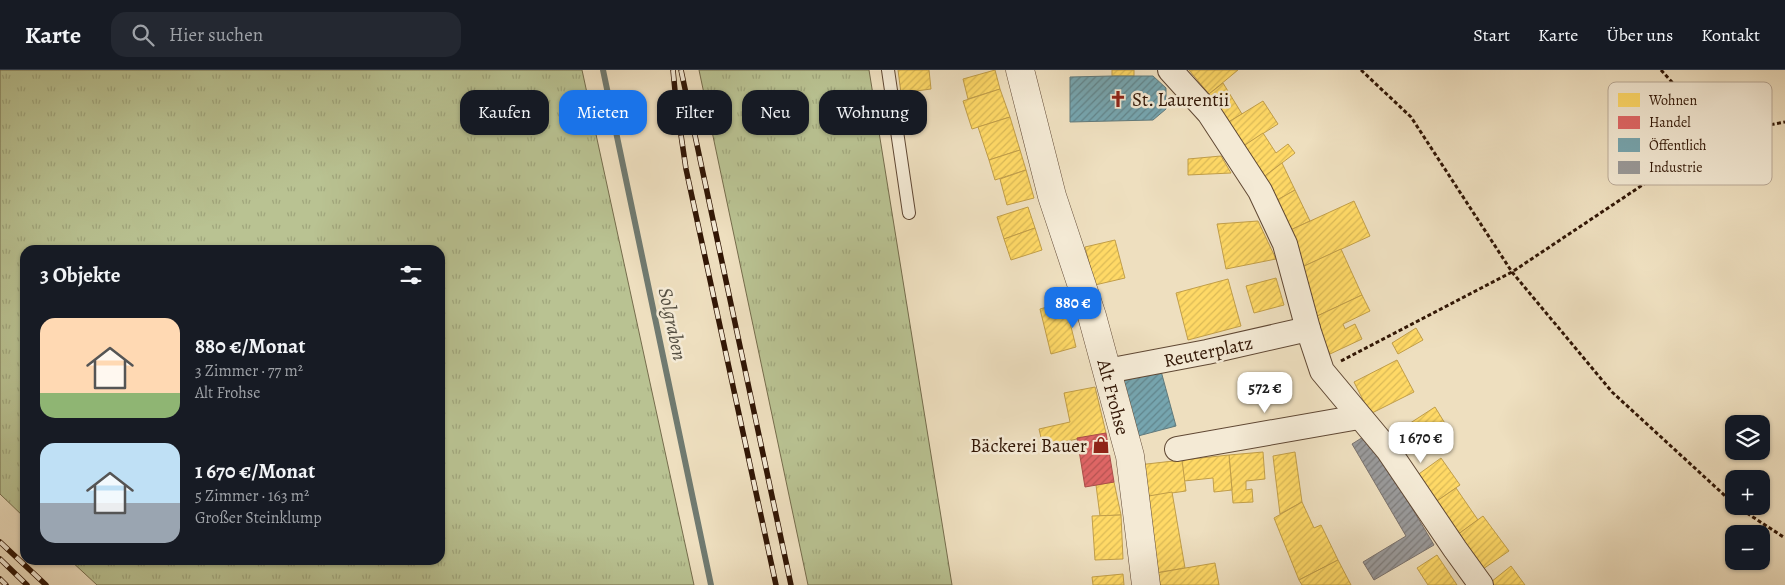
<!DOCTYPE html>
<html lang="de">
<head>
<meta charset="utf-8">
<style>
	:root { --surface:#171b24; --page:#242831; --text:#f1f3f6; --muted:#9ea1a6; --line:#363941; --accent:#1a73e8 }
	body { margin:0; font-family:Alegreya,serif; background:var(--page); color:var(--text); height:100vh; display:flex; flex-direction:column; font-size:19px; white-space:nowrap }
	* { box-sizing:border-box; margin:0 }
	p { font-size:16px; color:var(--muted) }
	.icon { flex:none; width:28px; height:28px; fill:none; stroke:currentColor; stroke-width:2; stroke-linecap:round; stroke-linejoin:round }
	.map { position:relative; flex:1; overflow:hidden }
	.drawer { position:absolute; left:20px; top:175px; width:425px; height:320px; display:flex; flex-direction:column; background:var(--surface); border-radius:15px; box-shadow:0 1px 4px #0004 }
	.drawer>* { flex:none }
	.hud { position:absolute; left:460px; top:20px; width:475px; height:45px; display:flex; gap:10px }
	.controls { position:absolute; left:1725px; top:345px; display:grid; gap:10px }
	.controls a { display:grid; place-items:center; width:45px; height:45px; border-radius:10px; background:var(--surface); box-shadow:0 1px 4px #0004; font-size:25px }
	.price { position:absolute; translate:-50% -42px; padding:0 11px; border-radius:10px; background:#fff; color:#222; font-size:16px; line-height:32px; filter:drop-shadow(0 1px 2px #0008) }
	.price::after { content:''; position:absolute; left:50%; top:30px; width:15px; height:11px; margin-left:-8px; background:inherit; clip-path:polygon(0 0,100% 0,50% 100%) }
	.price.active { background:var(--accent); color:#fff }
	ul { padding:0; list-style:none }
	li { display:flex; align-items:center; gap:15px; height:125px; padding:0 20px }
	li span { display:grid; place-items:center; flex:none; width:140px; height:100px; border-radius:15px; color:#555 }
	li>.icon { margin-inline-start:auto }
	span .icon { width:60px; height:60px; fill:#fffc; stroke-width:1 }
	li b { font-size:21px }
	h2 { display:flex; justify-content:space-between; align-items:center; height:60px; padding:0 20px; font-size:21px }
	.tag { padding:0 18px; border-radius:15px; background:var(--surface); box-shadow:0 1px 4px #0004; font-size:18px; line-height:45px }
	.tag.active { background:var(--accent); color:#fff }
	header { display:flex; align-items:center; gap:30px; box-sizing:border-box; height:70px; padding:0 25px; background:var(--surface); border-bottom:1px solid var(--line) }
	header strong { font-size:24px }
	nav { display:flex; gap:28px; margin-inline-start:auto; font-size:18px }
	.search { width:350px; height:45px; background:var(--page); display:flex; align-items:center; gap:12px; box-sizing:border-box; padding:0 18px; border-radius:15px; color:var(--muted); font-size:19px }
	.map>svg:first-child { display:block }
	.grass { fill:url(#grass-tufts); stroke:#756c4c }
	.homes { fill:url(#homes-hatch); stroke:#c19e49 }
	.shops { fill:url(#shops-hatch); stroke:#ac4e49 }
	.public { fill:url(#public-hatch); stroke:#617a7c }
	.industry { fill:url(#industry-hatch); stroke:#7a726d }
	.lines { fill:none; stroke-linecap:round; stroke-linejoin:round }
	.stream { stroke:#707a70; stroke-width:6 }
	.service-casing { stroke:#604834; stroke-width:14 }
	.minor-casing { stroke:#604834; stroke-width:26 }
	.tertiary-casing { stroke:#604834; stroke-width:29 }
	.path { stroke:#311605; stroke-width:3; stroke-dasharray:4 2.5; stroke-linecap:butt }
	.service { stroke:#f4ead5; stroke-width:12 }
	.minor { stroke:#f4ead5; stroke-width:24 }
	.tertiary { stroke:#f4ead5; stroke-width:28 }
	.rail-casing { stroke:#311605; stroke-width:5.5 }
	.rail { stroke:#f4ead5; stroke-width:4; stroke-dasharray:11; stroke-linecap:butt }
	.labels { text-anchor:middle; stroke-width:5; stroke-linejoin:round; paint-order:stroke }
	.poi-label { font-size:19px; fill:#311605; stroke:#f4ead5; text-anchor:start }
	.street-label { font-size:19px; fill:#311605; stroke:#f4ead5 }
	.water-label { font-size:20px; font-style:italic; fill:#565043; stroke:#f4ead5 }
	.key { fill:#f4ead5; stroke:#baaa97; stroke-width:1 }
	.key-label { font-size:14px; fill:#311605 }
</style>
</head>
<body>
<header>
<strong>Karte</strong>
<div class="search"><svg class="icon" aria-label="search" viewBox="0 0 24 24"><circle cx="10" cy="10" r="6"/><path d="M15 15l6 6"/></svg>Hier suchen</div>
<nav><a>Start</a><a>Karte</a><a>Über uns</a><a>Kontakt</a></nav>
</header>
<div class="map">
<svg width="1785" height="515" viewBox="0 0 1785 515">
	<defs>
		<pattern id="grass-tufts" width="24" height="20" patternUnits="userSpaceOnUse" patternTransform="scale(1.25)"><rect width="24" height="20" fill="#b9c292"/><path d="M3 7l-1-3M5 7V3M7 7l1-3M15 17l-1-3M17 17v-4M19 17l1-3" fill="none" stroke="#a0a67c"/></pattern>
		<pattern id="homes-hatch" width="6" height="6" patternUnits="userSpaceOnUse" patternTransform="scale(1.25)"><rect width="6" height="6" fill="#ffd966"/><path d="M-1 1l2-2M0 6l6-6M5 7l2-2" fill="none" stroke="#dbba57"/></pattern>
		<pattern id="shops-hatch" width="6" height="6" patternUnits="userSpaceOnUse" patternTransform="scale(1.25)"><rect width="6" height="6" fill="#e06666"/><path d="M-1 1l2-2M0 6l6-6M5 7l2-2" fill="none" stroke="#b65352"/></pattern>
		<pattern id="public-hatch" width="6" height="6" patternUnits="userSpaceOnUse" patternTransform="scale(1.25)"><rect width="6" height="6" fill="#76a5af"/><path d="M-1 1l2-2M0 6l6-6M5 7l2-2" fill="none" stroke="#61858c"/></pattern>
		<pattern id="industry-hatch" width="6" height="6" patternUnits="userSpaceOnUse" patternTransform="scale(1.25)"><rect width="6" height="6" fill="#999"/><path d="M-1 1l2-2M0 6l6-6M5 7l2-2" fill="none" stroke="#7d7c7b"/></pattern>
	</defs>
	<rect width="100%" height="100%" fill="#eedfbf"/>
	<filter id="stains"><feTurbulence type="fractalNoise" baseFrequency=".004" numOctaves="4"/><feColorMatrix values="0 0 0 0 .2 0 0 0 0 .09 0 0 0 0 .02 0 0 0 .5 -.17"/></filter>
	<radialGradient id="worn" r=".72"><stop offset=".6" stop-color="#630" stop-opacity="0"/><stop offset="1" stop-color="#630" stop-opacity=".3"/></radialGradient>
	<g class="grass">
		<path d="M0 0H582L694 515H97L70 490H440V180H25V448L0 424Z"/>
		<path d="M699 0H869L952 515H808Z"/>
	</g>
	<g class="homes">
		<path d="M898 0H929L931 19 901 23Z"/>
		<path d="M995 0 1000 19 968 29 963 9Z"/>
		<rect x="1112" y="0" width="22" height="6"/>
		<path d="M1189 0H1238L1209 24Z"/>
		<path d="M1223 13 1242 44 1227 53 1209 24Z"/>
		<path d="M1000 19 1010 47 972 59 963 31Z"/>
		<path d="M1263 31 1278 54 1242 77 1227 53Z"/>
		<path d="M1010 47 1020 80 989 90 978 57Z"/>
		<path d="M1263 63 1276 83 1288 74 1295 83 1261 109 1242 77Z"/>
		<path d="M1020 80 1026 100 995 110 989 90Z"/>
		<path d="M1221 86 1231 103 1188 105V89Z"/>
		<path d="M1282 93 1295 120 1272 133 1261 109Z"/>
		<path d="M1026 100 1034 128 1007 135 1000 109Z"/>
		<path d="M1295 120 1310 151 1284 163 1272 133Z"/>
		<path d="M1354 131 1370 166 1300 198 1284 163Z"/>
		<path d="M1028 137 1035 158 1004 169 997 147Z"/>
		<path d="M1258 151 1276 189 1226 199 1217 154Z"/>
		<path d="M1035 158 1042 180 1011 190 1004 169Z"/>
		<path d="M1115 170 1125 208 1095 215 1085 177Z"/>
		<path d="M1341 179 1362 225 1313 248 1300 198Z"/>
		<path d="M1276 208 1284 235 1254 243 1246 216Z"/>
		<path d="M1228 209 1241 256 1188 270 1176 223Z"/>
		<path d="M1362 225 1370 241 1343 254 1345 259 1355 254 1362 269 1330 284 1313 248Z"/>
		<path d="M1065 232 1076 277 1051 284 1040 239Z"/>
		<path d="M1416 258 1423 270 1398 284 1392 273Z"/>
		<path d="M1397 290 1414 322 1370 344 1354 312Z"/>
		<path d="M1095 317 1106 363 1043 376 1039 359 1070 352 1064 323Z"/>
		<path d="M1435 337 1449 360 1416 381 1401 359Z"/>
		<path d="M1263 382 1265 409 1246 411V420L1252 419 1253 432 1233 433 1229 385Z"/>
		<path d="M1295 382 1302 432 1280 444 1273 386Z"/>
		<path d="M1229 385 1232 420 1214 422 1213 408 1184 411 1182 390Z"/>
		<path d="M1441 388 1460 415 1434 433 1416 406Z"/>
		<path d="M1182 390 1186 421 1143 427 1138 395Z"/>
		<path d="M1114 412 1121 445 1100 446 1096 415Z"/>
		<path d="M1456 418 1478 450 1457 465 1434 433Z"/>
		<path d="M1172 422 1185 498 1156 503 1143 427Z"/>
		<path d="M1302 432 1314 458 1321 455 1338 490 1299 510 1274 448Z"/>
		<path d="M1121 445 1123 489 1095 490 1092 446Z"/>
		<path d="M1483 446 1509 481 1483 499 1457 465Z"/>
		<path d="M1437 485 1457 515H1428L1417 498Z"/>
		<path d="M1338 490 1351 515H1302L1299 510Z"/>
		<path d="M1215 493 1219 515H1158L1156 503Z"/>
		<path d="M1511 496 1525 515H1494L1491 512Z"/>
		<path d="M1123 504 1124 515H1093L1092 507Z"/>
	</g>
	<path class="shops" d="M1106 363 1114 412 1085 417 1077 368Z"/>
	<g class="public">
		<path d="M1112 6H1153L1166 18V39L1153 50 1070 52V7Z"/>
		<path d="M1161 301 1176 356 1138 366 1123 311Z"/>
	</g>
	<path class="industry" d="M1368 364 1434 475 1374 510 1363 492 1406 466 1352 374Z"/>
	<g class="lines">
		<path class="stream" d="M603 0 711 515"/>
		<g class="service-casing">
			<path id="service" d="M888 0 909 143"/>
		</g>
		<g class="minor-casing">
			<g id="minor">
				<path d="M1170 0 1209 43 1260 121 1285 174 1308 259 1322 301 1388 380 1455 479 1481 515"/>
				<path d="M1107 301 1207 282 1308 259"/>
				<path d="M1177 379 1359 347"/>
			</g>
		</g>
		<g class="tertiary-casing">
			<path id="tertiary" d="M1020 0 1052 126 1092 246 1130 386 1146 515"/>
		</g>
		<g class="path">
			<path d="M1361 0 1411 47 1512 202 1612 322 1734 434"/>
			<path d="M1661 0 1719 64"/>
			<path d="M1341 291 1512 202 1719 64 1785 52"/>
			<path d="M1736 436 1785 468"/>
		</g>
		<use href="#service" class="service"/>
		<use href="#minor" class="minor"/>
		<use href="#tertiary" class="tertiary"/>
		<g class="rail-casing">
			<g id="rail">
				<path d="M673 0 676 31 686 99 776 515"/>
				<path d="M681 0 791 515"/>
				<path d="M0 472 46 515"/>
				<path d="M0 489 27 515"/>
				<path d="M0 509 6 515"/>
			</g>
		</g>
		<use href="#rail" class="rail"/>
	</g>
	<defs>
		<g id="church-bare" transform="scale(1.35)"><path d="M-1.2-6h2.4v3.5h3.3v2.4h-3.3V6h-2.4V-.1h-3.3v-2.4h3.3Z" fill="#8f2418" stroke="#f4ead5" stroke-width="2.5" paint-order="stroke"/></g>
		<g id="shop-bare" transform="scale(1.35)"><path d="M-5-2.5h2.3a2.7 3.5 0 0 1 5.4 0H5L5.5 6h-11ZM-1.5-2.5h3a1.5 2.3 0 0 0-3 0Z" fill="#8f2418" stroke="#f4ead5" stroke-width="2.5" paint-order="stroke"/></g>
	</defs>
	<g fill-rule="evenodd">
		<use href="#church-bare" x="1118" y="29"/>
		<use href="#shop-bare" x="1101" y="375"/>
	</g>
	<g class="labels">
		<g class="poi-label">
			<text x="1132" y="36">St. Laurentii</text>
			<text x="1087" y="382" text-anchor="end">Bäckerei Bauer</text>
		</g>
		<g class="street-label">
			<text transform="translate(1208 281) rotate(-12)" y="7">Reuterplatz</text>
			<text transform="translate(1114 327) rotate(75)" y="7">Alt Frohse</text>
		</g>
		<g class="water-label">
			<text transform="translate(673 254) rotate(78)" y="7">Solgraben</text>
		</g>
	</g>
	<rect x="1608" y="12" width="164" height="103" rx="8" class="key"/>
	<rect x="1618" y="23" width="22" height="14" fill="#ffd966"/>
	<rect x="1618" y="46" width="22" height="13" fill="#e06666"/>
	<rect x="1618" y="68" width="22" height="14" fill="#76a5af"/>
	<rect x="1618" y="91" width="22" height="13" fill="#999"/>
	<g class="key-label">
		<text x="1649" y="35">Wohnen</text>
		<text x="1649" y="57">Handel</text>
		<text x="1649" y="80">Öffentlich</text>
		<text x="1649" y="102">Industrie</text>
	</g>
	<rect width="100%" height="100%" filter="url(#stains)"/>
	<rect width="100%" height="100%" fill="url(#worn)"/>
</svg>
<div class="controls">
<a><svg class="icon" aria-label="layers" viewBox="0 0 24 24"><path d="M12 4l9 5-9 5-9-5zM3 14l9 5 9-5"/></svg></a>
<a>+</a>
<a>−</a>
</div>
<b class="price active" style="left:1073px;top:259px">880 €</b>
<b class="price" style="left:1265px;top:344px">572 €</b>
<b class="price" style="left:1421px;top:394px">1 670 €</b>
<div class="hud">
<a class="tag">Kaufen</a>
<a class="tag active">Mieten</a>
<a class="tag">Filter</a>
<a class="tag">Neu</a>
<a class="tag">Wohnung</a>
</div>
<section class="drawer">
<h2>3 Objekte<svg class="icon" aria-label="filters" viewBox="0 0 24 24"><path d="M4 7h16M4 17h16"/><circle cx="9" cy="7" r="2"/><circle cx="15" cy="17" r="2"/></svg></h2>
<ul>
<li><span style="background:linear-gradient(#ffd9b3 75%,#8fb573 0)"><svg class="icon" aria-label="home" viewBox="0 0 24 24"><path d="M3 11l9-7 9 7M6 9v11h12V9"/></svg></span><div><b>880 €/Monat</b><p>3 Zimmer · 77 m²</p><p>Alt Frohse</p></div></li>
<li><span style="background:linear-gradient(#bfe0f5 60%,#9aa5b1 0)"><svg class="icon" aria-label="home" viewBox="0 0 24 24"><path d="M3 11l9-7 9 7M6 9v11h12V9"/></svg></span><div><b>1 670 €/Monat</b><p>5 Zimmer · 163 m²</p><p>Großer Steinklump</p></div></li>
</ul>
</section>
</div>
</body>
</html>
